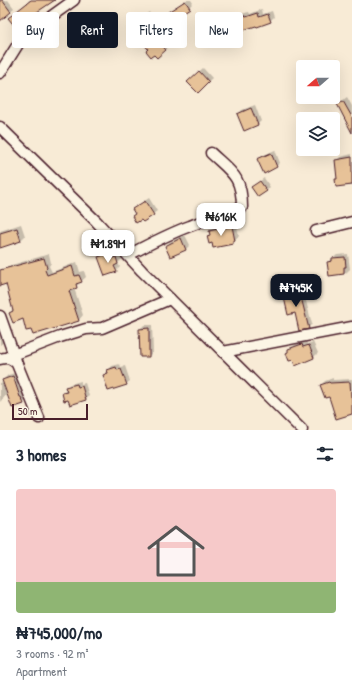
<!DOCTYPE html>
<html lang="en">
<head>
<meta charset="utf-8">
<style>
	:root { --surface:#fff; --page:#f2f2f3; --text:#1f2937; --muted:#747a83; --accent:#111827 }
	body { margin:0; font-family:"Patrick Hand",sans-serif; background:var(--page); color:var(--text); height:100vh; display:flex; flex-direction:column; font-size:15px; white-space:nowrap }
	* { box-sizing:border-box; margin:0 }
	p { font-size:13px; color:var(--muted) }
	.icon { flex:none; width:22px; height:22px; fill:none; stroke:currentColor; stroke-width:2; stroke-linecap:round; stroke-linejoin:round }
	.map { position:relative; height:430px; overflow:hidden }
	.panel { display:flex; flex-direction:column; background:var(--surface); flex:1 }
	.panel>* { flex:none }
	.hud { position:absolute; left:12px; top:12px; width:328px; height:36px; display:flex; gap:8px }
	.needle { width:26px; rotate:250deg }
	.tools { position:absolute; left:296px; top:60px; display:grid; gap:8px }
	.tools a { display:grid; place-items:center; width:44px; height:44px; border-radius:4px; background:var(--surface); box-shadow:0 4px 16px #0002; font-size:20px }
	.scale { position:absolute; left:12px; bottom:10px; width:76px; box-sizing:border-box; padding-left:4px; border:2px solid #4a1f2b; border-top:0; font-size:11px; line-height:14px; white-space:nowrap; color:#4a1f2b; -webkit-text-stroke:3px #fcf5e5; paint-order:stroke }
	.price { position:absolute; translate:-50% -34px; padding:0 9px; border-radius:8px; background:#fff; color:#222; font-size:13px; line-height:26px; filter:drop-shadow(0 1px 2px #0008) }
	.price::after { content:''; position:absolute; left:50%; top:24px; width:12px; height:9px; margin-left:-6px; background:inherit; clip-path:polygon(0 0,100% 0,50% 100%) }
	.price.on { background:var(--accent); color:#fff }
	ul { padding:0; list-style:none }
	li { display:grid; align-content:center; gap:8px; height:212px; padding:0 16px }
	li span { display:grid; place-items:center; height:124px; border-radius:4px; color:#555 }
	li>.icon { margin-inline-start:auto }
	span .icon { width:72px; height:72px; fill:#fffc; stroke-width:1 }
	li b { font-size:17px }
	h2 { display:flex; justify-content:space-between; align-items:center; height:48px; padding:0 16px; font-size:17px }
	.chip { padding:0 14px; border-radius:4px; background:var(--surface); box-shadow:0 4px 16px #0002; font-size:14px; line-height:36px }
	.chip.on { background:var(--accent); color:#fff }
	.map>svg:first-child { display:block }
	.shadow { fill:#0003 }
	.building { fill:#e7c298; stroke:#4a1f2b }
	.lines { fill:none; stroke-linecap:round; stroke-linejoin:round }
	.minor-casing { stroke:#4a1f2b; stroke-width:13 }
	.minor { stroke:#fcf5e5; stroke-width:10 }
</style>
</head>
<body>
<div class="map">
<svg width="352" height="430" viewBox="0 0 352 430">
	<rect width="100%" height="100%" fill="#f8ebd6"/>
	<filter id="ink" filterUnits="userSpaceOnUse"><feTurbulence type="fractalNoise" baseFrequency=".025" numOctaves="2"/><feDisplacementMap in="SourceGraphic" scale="8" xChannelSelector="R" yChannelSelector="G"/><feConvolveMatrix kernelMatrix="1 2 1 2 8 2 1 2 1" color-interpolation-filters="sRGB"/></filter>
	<g filter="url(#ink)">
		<g class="shadow">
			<path d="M0 0 5 1 8 0 14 8 0 20Z"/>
			<path d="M29 0H52L29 16 30 17 26 21 13 14 28 2Z"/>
			<path d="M186 0H191L193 3 189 7 173 9Z"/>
			<path d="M262 9 263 14 272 11 274 17 270 21 231 20 235 16 245 13 249 12 250 14Z"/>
			<path d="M149 12 160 25 155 30 169 46 165 49 137 27 138 20Z"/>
			<path d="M338 58 340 65 336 69 333 70V67H321L325 63Z"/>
			<path d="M203 68 212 78 198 91 188 82Z"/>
			<path d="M347 97 352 106V121L338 104Z"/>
			<path d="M255 105 261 121 258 124 238 114 242 110Z"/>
			<path d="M275 150 280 163 276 166 258 160 262 156Z"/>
			<path d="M352 154V186H337L336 180 338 178 336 161 340 157Z"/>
			<path d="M264 178 270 187 266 191 253 187Z"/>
			<path d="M149 198 157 211 153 214H136L133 209Z"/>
			<path d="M236 223 239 236 233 243 208 236 211 234 210 231 214 227Z"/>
			<path d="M21 224 25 236 21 240 0 247V231Z"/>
			<path d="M185 235 190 245 186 249 171 256 166 246 170 242Z"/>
			<path d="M114 249 115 255 119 253 122 259 118 263 120 267 116 271 99 257 103 253Z"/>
			<path d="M49 254 51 263 49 266 52 272 77 262 80 272 84 271 86 277 74 288 83 315 79 320 34 334 24 317 10 313 14 309 7 283 0 285V271L8 266Z"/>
			<path d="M348 254 350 269 346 273 330 275 328 262 337 255Z"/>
			<path d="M302 286 312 324 308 328 284 293 288 290Z"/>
			<path d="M0 313 9 338 0 345Z"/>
			<path d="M144 325H152L153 352 149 356 140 329Z"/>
			<path d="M306 341 307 344 313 342 318 353 314 357 296 364 289 350 293 346Z"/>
			<path d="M120 364 121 367 125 366 130 381 126 384 104 375 112 366Z"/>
			<path d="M18 372 29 398 23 403 8 393 0 402V383L4 382 3 380 8 375Z"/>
			<path d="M333 378V380L352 379V413L329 396 321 385 325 381Z"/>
			<path d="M81 381V384L85 383 89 396 85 399 69 398 63 394 70 384Z"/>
		</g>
		<g class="building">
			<path d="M0 0H2L11 12 0 21Z"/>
			<path d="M31 0H55L25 20 27 22 17 29 8 18Z"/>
			<path d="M185 1 190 8 173 19 168 12Z"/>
			<path d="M258 13 259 17 268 14 271 22 257 27 256 26 234 33 230 20 241 16H245L246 17Z"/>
			<path d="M145 15 157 30 152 34 166 50 157 58 154 55 151 57 146 51 148 49 132 30 136 27 133 24Z"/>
			<path d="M199 71 209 82 198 93 187 82Z"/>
			<path d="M343 101 352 117V133L337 104Z"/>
			<path d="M251 108 258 125 244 131 237 114Z"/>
			<path d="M271 153 277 167 264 174 257 159Z"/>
			<path d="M352 157V185L336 187 335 179H337L335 160Z"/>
			<path d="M260 181 267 191 258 197 251 187Z"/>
			<path d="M145 201 154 215 143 222 141 220 136 223 132 216 135 214 132 209Z"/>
			<path d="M232 226 235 241H233V244L213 248 212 243 209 244 207 236 210 235 209 231Z"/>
			<path d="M17 228 21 241 0 248V233Z"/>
			<path d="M181 238 186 250 170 257 165 246Z"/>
			<path d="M110 253 112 258 116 257 118 264 114 266 117 272 105 276 98 257Z"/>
			<path d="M345 257 346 267H344V274L329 276 327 262 332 261V258Z"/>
			<path d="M44 258 47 268 45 270 47 275 72 266 75 276 79 275 82 282 76 284 77 288 69 291 79 321 33 335 31 330 26 331 23 319 13 323 9 313 13 311 6 284 0 286V270Z"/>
			<path d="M299 289 309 329 299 331 295 313 288 315 283 293Z"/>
			<path d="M149 328V357H140L139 329Z"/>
			<path d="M302 344 303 347 309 345 314 358 295 366 293 360 289 361 286 353 288 352V349Z"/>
			<path d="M116 367 117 370 121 369 127 385 108 391 103 375 108 373 107 370Z"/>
			<path d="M13 376 20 397H21L24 404 12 408 2 380Z"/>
			<path d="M329 382 330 383 350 382 351 397H352V414L336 419 329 397 325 398 320 385Z"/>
			<path d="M77 384 78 387 82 386 86 400 70 405 68 400 64 401 62 393 67 392 65 387Z"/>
		</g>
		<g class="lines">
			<g class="minor-casing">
				<g id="minor">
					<path d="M0 73 20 41 35 28 74 0"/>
					<path d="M0 127 96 221 142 271 302 430"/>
					<path d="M316 231 352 222"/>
					<path d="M128 255C148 245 168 234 190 226 207 219 225 214 242 207 242 176 231 172 211 153"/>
					<path d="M0 316 16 361"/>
					<path d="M223 352 352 327"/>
					<path d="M8 357 60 337 86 329 102 328 170 299"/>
					<path d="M0 359C8 357 11 358 17 364L39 418"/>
				</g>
			</g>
			<use href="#minor" class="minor"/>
		</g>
	</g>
</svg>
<div class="tools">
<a><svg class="needle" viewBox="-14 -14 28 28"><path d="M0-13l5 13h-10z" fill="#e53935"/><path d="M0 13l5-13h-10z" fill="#747a83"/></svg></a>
<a><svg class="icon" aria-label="layers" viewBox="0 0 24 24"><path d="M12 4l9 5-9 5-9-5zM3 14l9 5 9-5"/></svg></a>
</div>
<div class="scale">50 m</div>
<b class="price" style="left:221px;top:237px">₦616K</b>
<b class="price" style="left:108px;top:264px">₦1.89M</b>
<b class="price on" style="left:296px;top:308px">₦745K</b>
<div class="hud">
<a class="chip">Buy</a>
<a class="chip on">Rent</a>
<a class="chip">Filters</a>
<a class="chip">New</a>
</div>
</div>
<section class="panel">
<h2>3 homes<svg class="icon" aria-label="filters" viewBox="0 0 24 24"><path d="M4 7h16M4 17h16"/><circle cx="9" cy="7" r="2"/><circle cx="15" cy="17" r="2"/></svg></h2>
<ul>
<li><span style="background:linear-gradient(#f6c9c9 75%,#8fb573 0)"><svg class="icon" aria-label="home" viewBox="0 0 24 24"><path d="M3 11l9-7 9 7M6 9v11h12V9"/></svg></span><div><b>₦745,000/mo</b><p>3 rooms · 92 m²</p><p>Apartment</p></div></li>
</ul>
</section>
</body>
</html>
